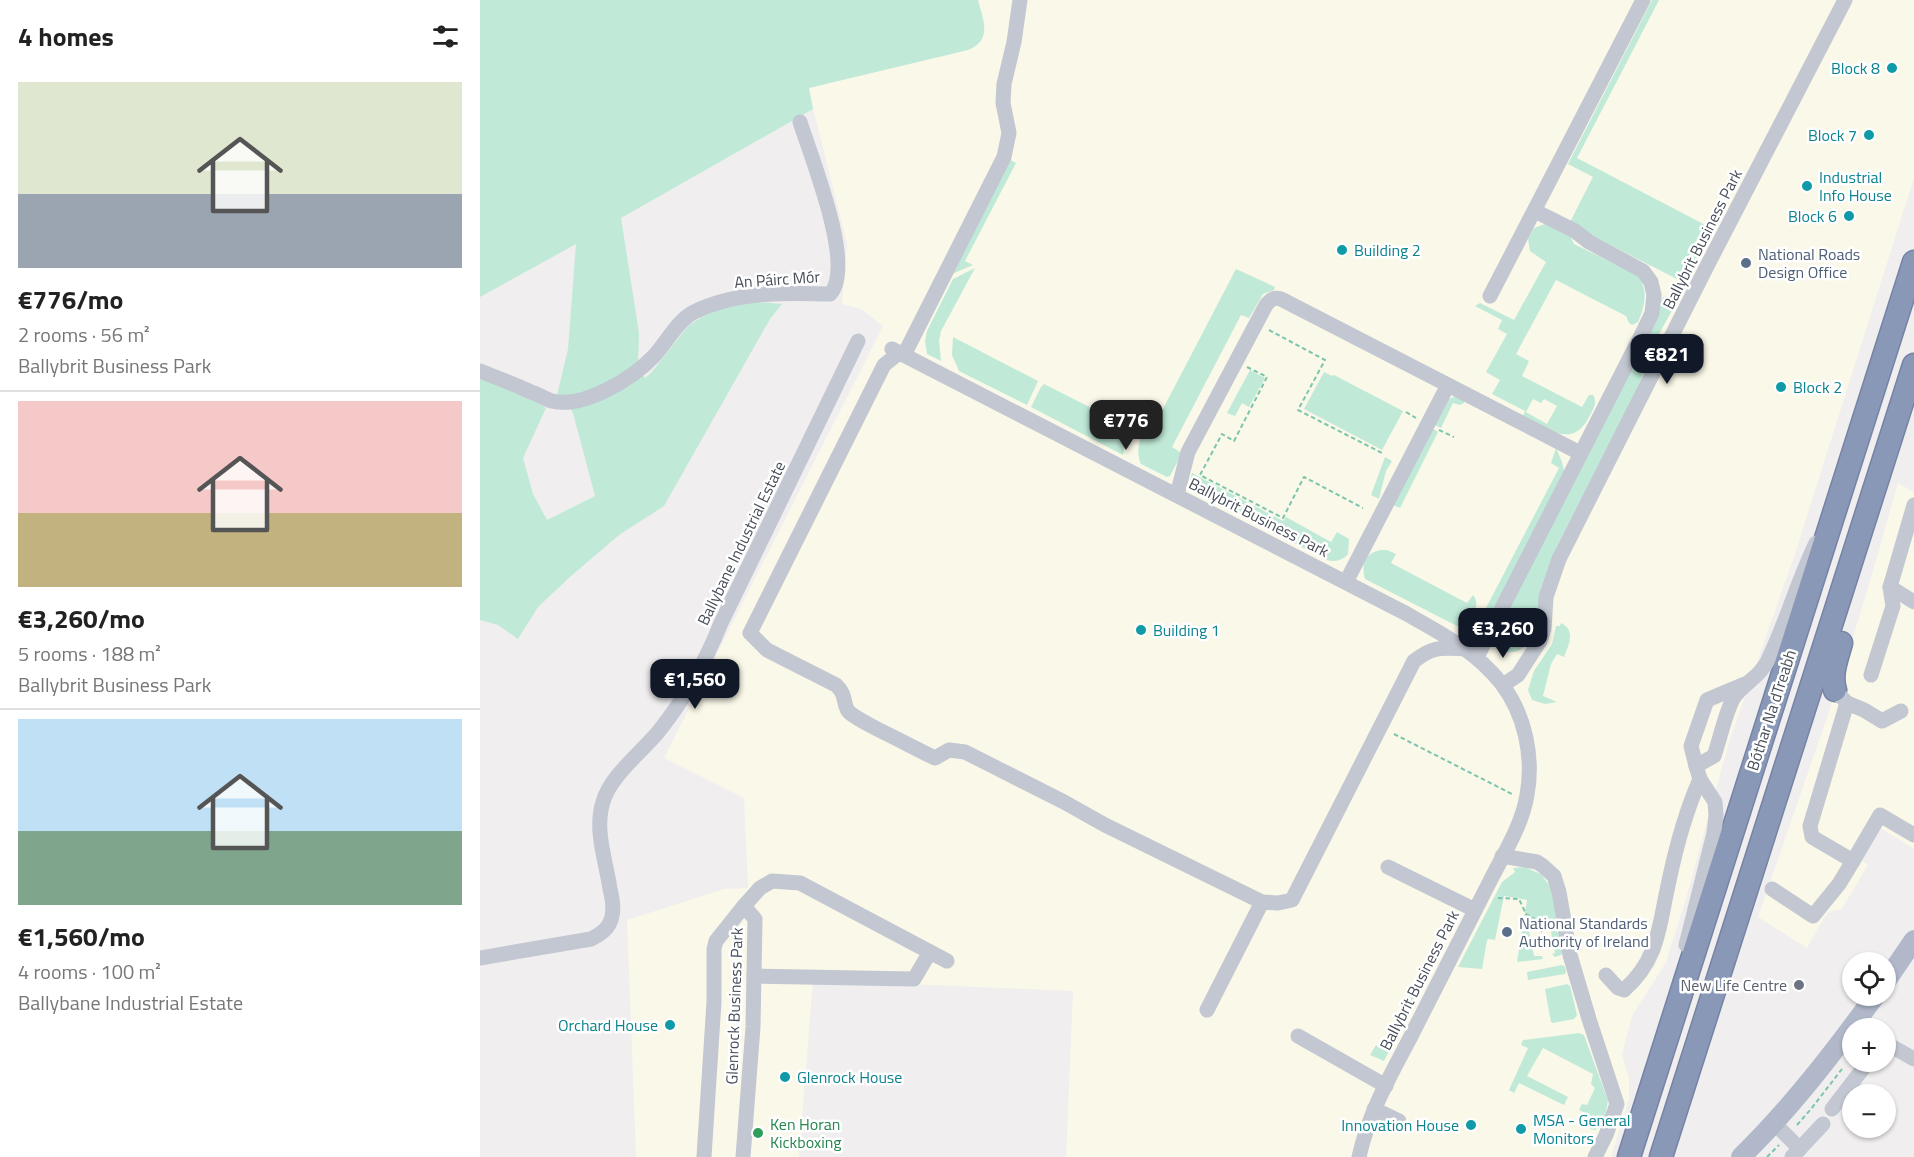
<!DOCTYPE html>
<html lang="en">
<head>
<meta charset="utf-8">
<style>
	:root { --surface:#fff; --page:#f2f2f2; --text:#222; --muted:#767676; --line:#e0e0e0; --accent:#111827 }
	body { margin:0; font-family:"Titillium Web",sans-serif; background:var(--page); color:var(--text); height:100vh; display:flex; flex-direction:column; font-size:22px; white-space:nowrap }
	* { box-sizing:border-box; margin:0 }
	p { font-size:20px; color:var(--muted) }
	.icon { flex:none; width:33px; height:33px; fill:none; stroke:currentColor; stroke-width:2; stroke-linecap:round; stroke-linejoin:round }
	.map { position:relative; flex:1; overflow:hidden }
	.sheet { display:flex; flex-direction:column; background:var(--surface); width:480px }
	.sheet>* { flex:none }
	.buttons { position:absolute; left:1362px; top:952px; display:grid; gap:12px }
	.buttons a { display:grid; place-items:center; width:54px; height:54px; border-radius:50%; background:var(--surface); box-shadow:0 2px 4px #0004; font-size:30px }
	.price { position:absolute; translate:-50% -51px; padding:0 14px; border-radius:12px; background:var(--accent); color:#fff; font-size:20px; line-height:39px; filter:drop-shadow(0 2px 3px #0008) }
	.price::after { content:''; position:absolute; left:50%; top:36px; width:18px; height:14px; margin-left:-9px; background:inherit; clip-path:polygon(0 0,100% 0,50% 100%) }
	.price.active { background:#222; color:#fff }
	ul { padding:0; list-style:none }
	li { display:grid; align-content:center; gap:12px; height:318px; padding:0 18px }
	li+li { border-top:2px solid var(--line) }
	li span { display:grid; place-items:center; height:186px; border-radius:0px; color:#555 }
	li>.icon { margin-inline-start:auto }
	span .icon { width:108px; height:108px; fill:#fffc; stroke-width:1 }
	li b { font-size:26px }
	h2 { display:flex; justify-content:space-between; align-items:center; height:72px; padding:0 18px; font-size:26px }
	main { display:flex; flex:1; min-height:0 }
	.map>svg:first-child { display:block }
	.commercial { fill:#faf8e8 }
	.green { fill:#c0ead7; fill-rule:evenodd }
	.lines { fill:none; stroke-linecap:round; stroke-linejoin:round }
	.highway-casing { stroke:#7583a4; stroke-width:25 }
	.path { stroke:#7bc5ad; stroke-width:2; stroke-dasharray:4.5 3; stroke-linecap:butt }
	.minor { stroke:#c2c7d1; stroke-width:15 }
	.major { stroke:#b0b8ca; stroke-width:20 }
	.highway { stroke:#8a98b8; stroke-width:22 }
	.culture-dot { fill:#0f9aa8; stroke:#fff; stroke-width:2 }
	.service-dot { fill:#5c6f8a; stroke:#fff; stroke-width:2 }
	.worship-dot { fill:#6b7280; stroke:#fff; stroke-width:2 }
	.leisure-dot { fill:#2e9e5b; stroke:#fff; stroke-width:2 }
	.labels { text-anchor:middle; stroke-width:5; stroke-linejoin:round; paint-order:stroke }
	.culture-label { font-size:16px; fill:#0d838f; stroke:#fff; text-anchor:start }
	.street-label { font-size:16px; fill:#484e59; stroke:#fff }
	.service-label { font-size:16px; fill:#4e5e75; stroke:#fff; text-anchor:start }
	.worship-label { font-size:16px; fill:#5b616d; stroke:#fff; text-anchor:end }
	.leisure-label { font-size:16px; fill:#27864d; stroke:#fff; text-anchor:start }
</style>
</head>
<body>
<main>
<section class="sheet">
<h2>4 homes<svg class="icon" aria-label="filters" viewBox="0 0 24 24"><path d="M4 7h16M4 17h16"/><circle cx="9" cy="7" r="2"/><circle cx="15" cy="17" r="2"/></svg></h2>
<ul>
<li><span style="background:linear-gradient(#dfe7d0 60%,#9aa5b1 0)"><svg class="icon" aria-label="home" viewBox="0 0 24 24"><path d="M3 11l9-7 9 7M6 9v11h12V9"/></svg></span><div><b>€776/mo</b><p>2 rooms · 56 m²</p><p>Ballybrit Business Park</p></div></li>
<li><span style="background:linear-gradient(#f6c9c9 60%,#c2b280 0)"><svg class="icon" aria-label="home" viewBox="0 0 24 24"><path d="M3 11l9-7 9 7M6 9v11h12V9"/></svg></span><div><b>€3,260/mo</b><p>5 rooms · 188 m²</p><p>Ballybrit Business Park</p></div></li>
<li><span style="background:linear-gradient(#bfe0f5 60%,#7fa58c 0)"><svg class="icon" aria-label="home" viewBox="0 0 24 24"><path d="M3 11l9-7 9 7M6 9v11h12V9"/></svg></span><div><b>€1,560/mo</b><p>4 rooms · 100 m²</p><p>Ballybane Industrial Estate</p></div></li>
</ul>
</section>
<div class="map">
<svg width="1434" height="1157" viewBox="0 0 1434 1157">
	<rect width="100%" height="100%" fill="#f0eeee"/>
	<g class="commercial">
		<path d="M498 0H1434V178L1314 557 1249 742 1206 899 1186 962 1152 1016 1142 1054 1149 1078V1099L1131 1157H586L593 991 333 980 319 1157H156L147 920 244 889 268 888 264 798 184 758 403 326 381 309 362 304 367 244 328 88 488 50 505 25Z"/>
		<path d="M1418 483 1434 492V849L1400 828 1382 860 1388 865 1361 910 1350 911 1345 916 1327 948 1278 917 1361 677 1396 561Z"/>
	</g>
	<g class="green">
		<path d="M0 0H498C503 20 513 40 488 50L329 88 333 109 141 218 159 333 158 366 165 378 171 373 208 326 222 317 239 309 267 301 302 304 290 319 184 506 139 535 91 576 58 607 38 639 18 625 0 620V376L45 394 66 408 43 458 53 494 67 520 115 496 93 413 85 398 77 395 88 349 96 244 0 297Z"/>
		<path d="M1172 0H1179L1097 158 1233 229 1212 271 1199 280 1089 224 1113 177 1088 164Z"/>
		<path d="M530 160 536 163 485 261 493 265 472 274Z"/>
		<path d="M1065 224 1090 235 1094 244 1157 275C1169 289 1165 306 1158 322L1152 325 1149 323 1146 316 1076 280 1036 354 1049 361 1042 376 1102 407 1109 395H1113C1118 403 1113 409 1109 417 1092 450 1067 428 1043 416L1045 411 1012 394 1020 380 1006 372 1027 334 1018 329 1022 320 995 306 1000 303 1034 320 1066 262 1050 251 1048 239 1054 228ZM1053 399 1061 403 1064 399 1077 406 1067 424 1046 412Z"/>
		<path d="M495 268 461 331 459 341 461 361 447 354 445 341 447 331 473 279Z"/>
		<path d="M756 269 795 287 794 290 783 294 769 318 761 315 692 447 702 453 690 476 687 477 661 464C655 451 660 437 666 425L673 428Z"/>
		<path d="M1186 296 1192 298 1195 305 1179 334 1156 392 1077 546 1061 588 1059 598V608L1055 609C1054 630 1048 661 1020 650L1018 642 1020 627 1182 298Z"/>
		<path d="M473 337 558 381 547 405 479 371 472 355Z"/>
		<path d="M770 370 785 378 769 407 762 403 755 416 747 413Z"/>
		<path d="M844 372 852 376 854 375 923 411 902 450 824 409Z"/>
		<path d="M564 384 641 423 646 415 651 422 645 445 643 455 551 407 561 387Z"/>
		<path d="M976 396 984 401V403L980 405 973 403 961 428 955 425 969 399Z"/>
		<path d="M953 429 958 432 920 508 913 505Z"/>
		<path d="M1076 448 1082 462 1084 471 1001 634 996 638 993 634 994 631 1079 468 1071 463Z"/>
		<path d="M905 457 912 461 906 471 899 499 891 495Z"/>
		<path d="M712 473 803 521 806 517 851 542 857 532 869 539 868 554C862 561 855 562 847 560L716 492 710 480Z"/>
		<path d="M901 550H907L916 554 911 563 987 603 993 595C1002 605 991 617 985 628L983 629 885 579C881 564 885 553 901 550Z"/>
		<path d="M1081 623C1096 631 1089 644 1084 657L1077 654 1071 664 1063 696 1077 702 1065 704 1052 700 1048 690 1054 671 1072 644 1076 626H1080Z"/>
		<path d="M1044 867 1061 874 1071 888 1083 952 1081 955 1075 957 1072 954 1075 953 1069 921 1048 925 1054 956H1062L1063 959 1037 962 1047 900 1024 896 1015 940 1009 939 1007 940 1002 969 978 967 1022 882 1035 872 1033 868Z"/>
		<path d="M953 952 958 954 904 1061 890 1055 896 1045 902 1047 946 960H948Z"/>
		<path d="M1082 965 1085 967 1086 971 1085 974 1048 980 1047 972Z"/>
		<path d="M1087 984 1090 986 1097 1015 1094 1019 1073 1023 1071 1022 1065 989Z"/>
		<path d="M1099 1033 1104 1035 1128 1101 1123 1126 1115 1130 1110 1129 1115 1118 1099 1110 1102 1104 1107 1105 1115 1088 1111 1084 1113 1074 1063 1048 1047 1076 1088 1097 1084 1105 1039 1083 1034 1093 1029 1090 1048 1048 1041 1045 1043 1040Z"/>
	</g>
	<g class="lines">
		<g class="highway-casing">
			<g id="highway">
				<path d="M1355 690C1350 674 1357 658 1361 643"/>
				<path d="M1149 1157 1434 262"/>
				<path d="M1181 1157 1434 365"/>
			</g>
		</g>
		<g class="path">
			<path d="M789 330 845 360 818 410 904 454"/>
			<path d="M767 367 787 377 754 441 742 434 720 475 803 518 824 477 883 508"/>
			<path d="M926 412 936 418"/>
			<path d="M959 430 974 437"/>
			<path d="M914 734 1034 795"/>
			<path d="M1018 898 1039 899 1046 914 1055 919 1062 932"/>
			<path d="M1317 1125 1331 1109 1362 1069"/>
			<path d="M1287 1157 1299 1145"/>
		</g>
		<g class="minor">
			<path d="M1010 296 1163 0"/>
			<path d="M412 349 927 614C962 634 996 651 1021 683 1045 714 1054 757 1047 795 1042 826 1023 855 1009 883 983 935 955 988 929 1040 909 1078 888 1115 879 1157"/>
			<path d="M419 353 404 365 270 633 287 650 356 685C368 696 362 706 370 713 379 720 390 725 399 730 418 739 436 749 455 758L469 750 485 752 584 802 625 825 782 902 798 903 812 900 934 661C955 645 962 648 988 649"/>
			<path d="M424 355 524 157 529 133 523 103 524 84 534 42 540 0"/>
			<path d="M0 371C17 378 34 384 51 392 58 394 65 399 72 401 104 409 153 378 174 356 187 342 197 321 214 312 256 291 305 293 350 294 376 267 331 157 320 122"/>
			<path d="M697 495 708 452 786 305C791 299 794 297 801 299L1100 453"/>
			<path d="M866 582 968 385"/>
			<path d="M1410 587 1434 602"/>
			<path d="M997 657 1163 332 1172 313 1174 295 1171 282 1163 271 1109 242 1095 231 1055 211"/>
			<path d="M1391 675 1413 606 1410 587 1434 505"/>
			<path d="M1023 685 1038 675 1060 641 1064 629 1066 597 1079 559 1226 268 1365 0"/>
			<path d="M1355 690 1367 703 1330 826 1332 837 1373 861 1400 815 1434 835"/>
			<path d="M1367 703 1384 710 1402 721 1421 711"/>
			<path d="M1216 766 1211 746 1227 700 1265 684"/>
			<path d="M1022 856 1057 862 1063 866 1074 876 1079 892 1090 955 1109 1019 1137 1104 1126 1135 1115 1157"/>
			<path d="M908 867 995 910"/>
			<path d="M1292 889 1333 916 1359 884 1373 861"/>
			<path d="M264 906 280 888 292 881 320 883 467 961"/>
			<path d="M1206 945 1234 833 1236 815 1235 802 1220 779 1216 766 1234 756C1240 739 1245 714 1253 699 1262 684 1279 678 1287 662 1306 624 1317 582 1336 543"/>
			<path d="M0 958 111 939C121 934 130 928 132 916 134 908 132 897 130 889 126 861 114 830 123 802 130 776 162 752 179 731 206 697 225 663 241 623L378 341"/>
			<path d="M1126 975 1138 988 1144 990C1180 959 1179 923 1189 881 1196 847 1206 811 1220 779"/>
			<path d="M274 976 434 979 450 952"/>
			<path d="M727 1010 782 902"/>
			<path d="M818 1036 906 1086"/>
			<path d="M1406 1047 1411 1046 1434 1059"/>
			<path d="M894 1109 919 1121"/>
			<path d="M1352 1109 1388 1062"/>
			<path d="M1294 1123 1320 1149"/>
			<path d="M224 1157 234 1002V949L236 941 264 906 275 919 273 1027 263 1157"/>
			<path d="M1312 1157 1343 1124"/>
		</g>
		<g class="major">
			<path d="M1406 981 1434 940"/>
			<path d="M1261 1157C1311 1108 1354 1052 1395 996"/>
		</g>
		<use href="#highway" class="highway"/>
	</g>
	<g class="culture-dot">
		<circle cx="1412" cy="68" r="6"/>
		<circle cx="1389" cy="135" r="6"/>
		<circle cx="1327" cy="186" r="6"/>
		<circle cx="1369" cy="216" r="6"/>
		<circle cx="862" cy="250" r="6"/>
		<circle cx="1301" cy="387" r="6"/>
		<circle cx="661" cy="630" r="6"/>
		<circle cx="190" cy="1025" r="6"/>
		<circle cx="305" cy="1077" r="6"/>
		<circle cx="991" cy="1125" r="6"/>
		<circle cx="1041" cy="1129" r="6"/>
	</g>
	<g class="service-dot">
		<circle cx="1266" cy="263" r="6"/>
		<circle cx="1027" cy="932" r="6"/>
	</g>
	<circle class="worship-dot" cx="1319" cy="985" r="6"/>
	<circle class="leisure-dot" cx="278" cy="1133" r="6"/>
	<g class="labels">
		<g class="culture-label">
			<text x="1400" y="74" text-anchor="end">Block 8</text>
			<text x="1377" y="141" text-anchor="end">Block 7</text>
			<text x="1339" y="183">Industrial<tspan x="1339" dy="18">Info House</tspan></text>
			<text x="1357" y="222" text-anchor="end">Block 6</text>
			<text x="874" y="256">Building 2</text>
			<text x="1313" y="393">Block 2</text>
			<text x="673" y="636">Building 1</text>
			<text x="178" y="1031" text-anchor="end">Orchard House</text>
			<text x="317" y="1083">Glenrock House</text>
			<text x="1053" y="1126">MSA - General<tspan x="1053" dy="18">Monitors</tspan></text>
			<text x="979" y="1131" text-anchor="end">Innovation House</text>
		</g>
		<g class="street-label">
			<text transform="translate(1222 239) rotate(-63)" y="6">Ballybrit Business Park</text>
			<text transform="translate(297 279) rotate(-4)" y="6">An Páirc Mór</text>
			<text transform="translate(779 517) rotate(27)" y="6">Ballybrit Business Park</text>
			<text transform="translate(261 543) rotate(-64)" y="6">Ballybane Industrial Estate</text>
			<text transform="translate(1291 710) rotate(-72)" y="6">Bóthar Na dTreabh</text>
			<text transform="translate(939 980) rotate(-63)" y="6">Ballybrit Business Park</text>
			<text transform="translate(254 1006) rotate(-88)" y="6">Glenrock Business Park</text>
		</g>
		<g class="service-label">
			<text x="1278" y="260">National Roads<tspan x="1278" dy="18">Design Office</tspan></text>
			<text x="1039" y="929">National Standards<tspan x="1039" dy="18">Authority of Ireland</tspan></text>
		</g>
		<g class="worship-label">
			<text x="1307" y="991">New Life Centre</text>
		</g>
		<g class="leisure-label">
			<text x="290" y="1130">Ken Horan<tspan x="290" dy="18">Kickboxing</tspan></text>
		</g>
	</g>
</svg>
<div class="buttons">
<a><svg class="icon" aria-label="locate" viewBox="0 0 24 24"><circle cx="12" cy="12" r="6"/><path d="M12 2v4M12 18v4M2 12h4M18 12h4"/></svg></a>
<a>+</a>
<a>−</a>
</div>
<b class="price" style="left:1187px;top:385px">€821</b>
<b class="price active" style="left:646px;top:451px">€776</b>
<b class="price" style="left:1023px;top:659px">€3,260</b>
<b class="price" style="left:215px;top:710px">€1,560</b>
</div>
</main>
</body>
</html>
